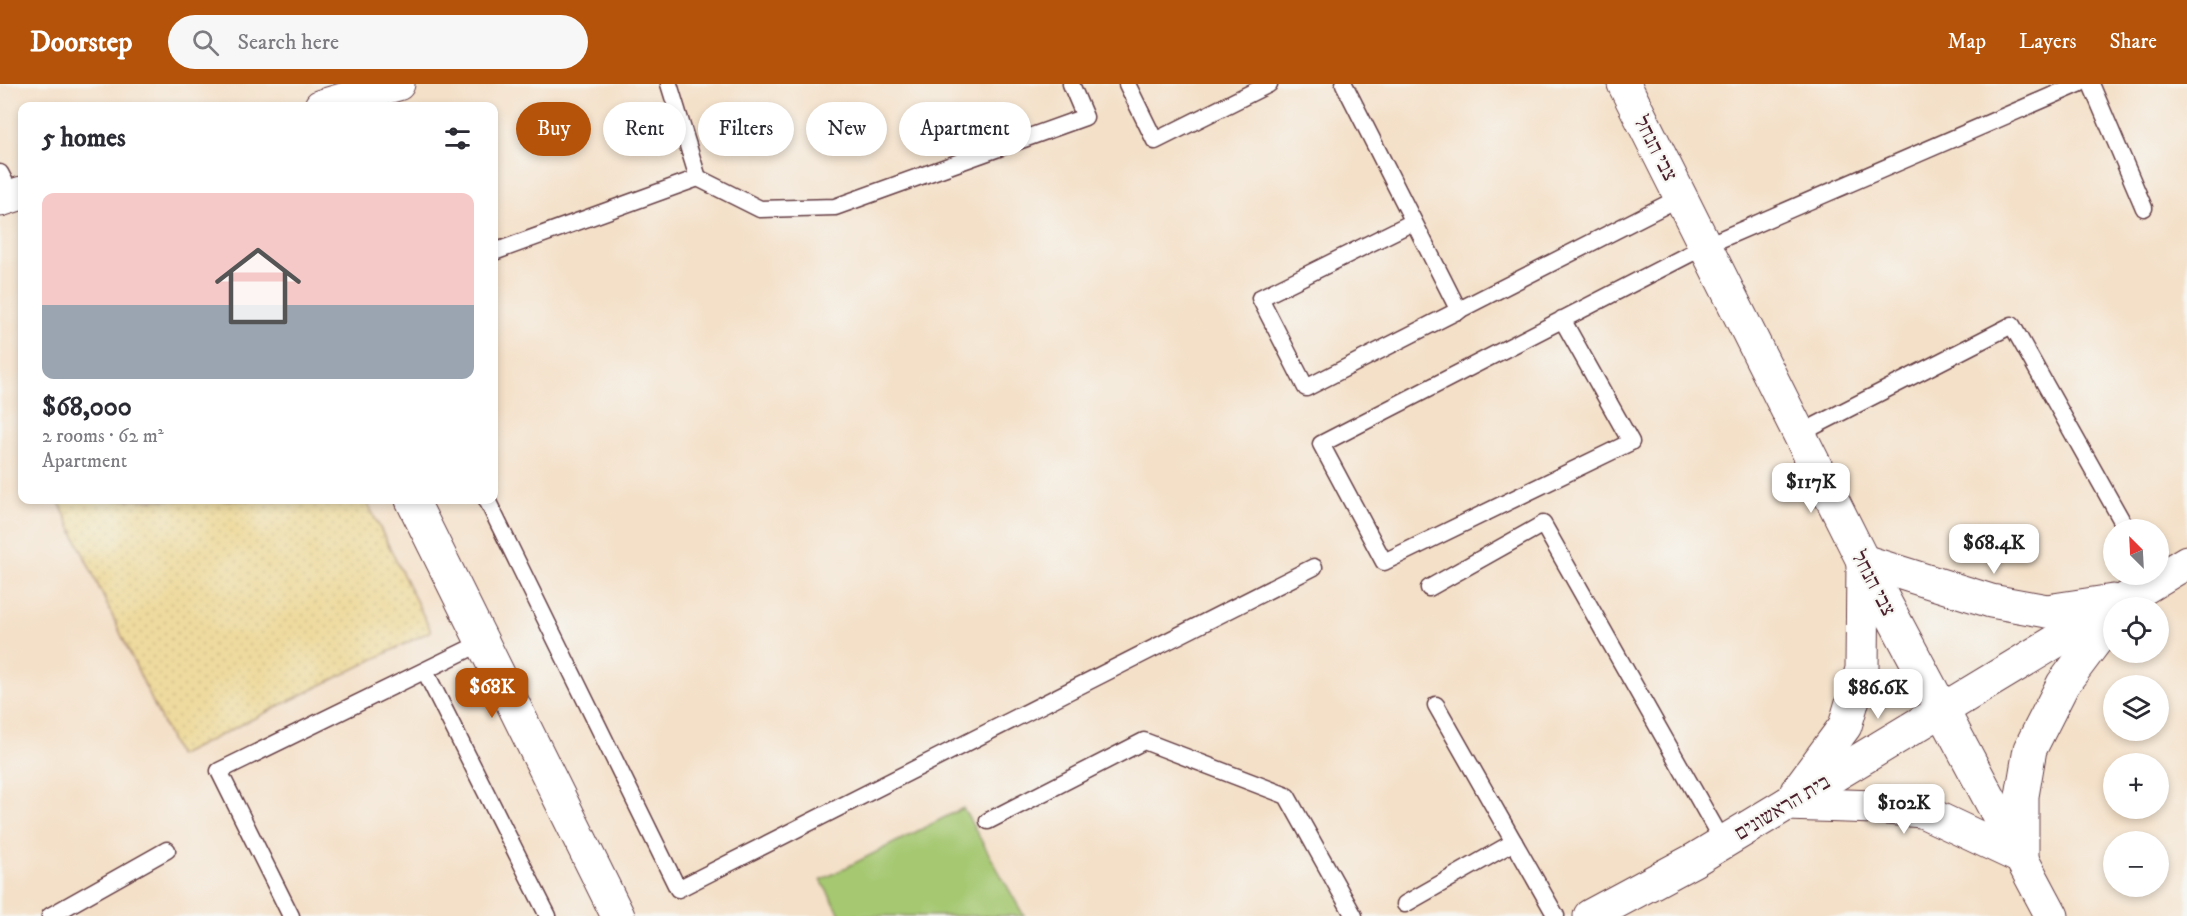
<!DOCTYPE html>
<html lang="en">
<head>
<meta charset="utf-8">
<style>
	:root { --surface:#fff; --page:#f7f7f7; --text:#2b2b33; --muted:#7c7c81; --accent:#b45309 }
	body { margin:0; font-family:"IM FELL DW Pica","Frank Ruhl Libre",serif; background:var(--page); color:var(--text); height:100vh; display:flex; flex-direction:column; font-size:22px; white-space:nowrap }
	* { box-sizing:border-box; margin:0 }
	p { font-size:20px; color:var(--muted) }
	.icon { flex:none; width:33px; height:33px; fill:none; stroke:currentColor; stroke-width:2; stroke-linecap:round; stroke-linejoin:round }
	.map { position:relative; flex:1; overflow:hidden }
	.panel { position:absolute; left:18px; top:18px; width:480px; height:402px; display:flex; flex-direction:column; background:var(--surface); border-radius:12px; box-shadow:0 3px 9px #0003 }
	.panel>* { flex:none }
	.top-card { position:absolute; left:516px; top:18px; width:570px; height:54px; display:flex; gap:12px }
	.needle { width:39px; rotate:336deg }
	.controls { position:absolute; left:2103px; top:435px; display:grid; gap:12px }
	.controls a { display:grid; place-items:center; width:66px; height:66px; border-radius:50%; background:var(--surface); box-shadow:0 3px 9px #0003; font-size:30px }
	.price { position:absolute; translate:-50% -51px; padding:0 14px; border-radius:12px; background:#fff; color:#222; font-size:20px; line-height:39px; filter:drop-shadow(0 2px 3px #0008) }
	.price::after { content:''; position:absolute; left:50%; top:36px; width:18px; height:14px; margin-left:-9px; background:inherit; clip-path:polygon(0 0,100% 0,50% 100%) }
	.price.active { background:var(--accent); color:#fff }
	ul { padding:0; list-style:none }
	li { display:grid; align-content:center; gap:12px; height:318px; padding:0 24px }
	li span { display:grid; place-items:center; height:186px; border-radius:12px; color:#555 }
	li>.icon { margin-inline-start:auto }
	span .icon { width:108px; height:108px; fill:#fffc; stroke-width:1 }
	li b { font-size:26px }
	h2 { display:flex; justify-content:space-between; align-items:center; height:72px; padding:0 24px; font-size:26px }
	.tag { padding:0 21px; border-radius:27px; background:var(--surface); box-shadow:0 3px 9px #0003; font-size:21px; line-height:54px }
	.tag.active { background:var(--accent); color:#fff }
	header { display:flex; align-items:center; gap:36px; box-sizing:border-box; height:84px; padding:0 30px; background:var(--accent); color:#fff }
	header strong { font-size:28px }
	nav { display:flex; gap:33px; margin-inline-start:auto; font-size:21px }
	.search { width:420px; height:54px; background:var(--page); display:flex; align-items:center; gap:15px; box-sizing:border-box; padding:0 21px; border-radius:33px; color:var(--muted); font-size:22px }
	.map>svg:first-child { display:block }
	.green { fill:#a5c871; stroke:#78744e; stroke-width:1.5 }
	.sand { fill:url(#sand-dots); stroke:#9c7c64; stroke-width:1.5 }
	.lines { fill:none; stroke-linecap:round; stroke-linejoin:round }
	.lane-casing { stroke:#643c43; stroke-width:19 }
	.street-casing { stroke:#643c43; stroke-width:35 }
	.lane { stroke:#fff; stroke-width:16 }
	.street { stroke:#fff; stroke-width:33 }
	.labels { text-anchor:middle; stroke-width:4.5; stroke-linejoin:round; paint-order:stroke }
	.street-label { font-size:21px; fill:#4a1f2b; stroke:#f6f6f2 }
</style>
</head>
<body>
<header>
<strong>Doorstep</strong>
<div class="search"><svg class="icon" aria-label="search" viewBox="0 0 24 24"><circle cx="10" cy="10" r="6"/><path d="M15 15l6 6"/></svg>Search here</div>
<nav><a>Map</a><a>Layers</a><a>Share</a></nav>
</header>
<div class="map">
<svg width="2187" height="832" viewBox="0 0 2187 832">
	<defs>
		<pattern id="sand-dots" width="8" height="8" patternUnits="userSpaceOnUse" patternTransform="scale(1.5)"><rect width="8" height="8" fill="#eeda9e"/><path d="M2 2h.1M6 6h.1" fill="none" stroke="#cebb88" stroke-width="1.8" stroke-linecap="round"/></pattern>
	</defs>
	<rect width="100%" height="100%" fill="#f6f6f2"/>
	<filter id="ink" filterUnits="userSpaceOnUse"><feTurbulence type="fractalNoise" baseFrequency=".0167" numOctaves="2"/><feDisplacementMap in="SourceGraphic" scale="12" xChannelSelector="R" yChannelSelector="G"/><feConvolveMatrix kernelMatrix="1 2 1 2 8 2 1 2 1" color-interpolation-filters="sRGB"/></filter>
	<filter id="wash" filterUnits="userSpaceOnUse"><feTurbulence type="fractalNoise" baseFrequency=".008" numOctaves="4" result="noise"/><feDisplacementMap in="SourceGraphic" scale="24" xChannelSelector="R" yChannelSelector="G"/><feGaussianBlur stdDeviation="1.35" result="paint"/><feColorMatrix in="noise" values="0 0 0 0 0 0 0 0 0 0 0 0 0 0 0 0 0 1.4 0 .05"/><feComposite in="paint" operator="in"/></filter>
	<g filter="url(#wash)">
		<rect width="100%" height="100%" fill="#f4e0c8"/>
		<path class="green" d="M963 724 1024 832H841L821 796Z"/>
		<path class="sand" d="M58 416H366L431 547 178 672Z"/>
	</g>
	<g filter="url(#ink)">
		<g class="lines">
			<g class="lane-casing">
				<g id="lane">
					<path d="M1127 0 1155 57 1269 0"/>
					<path d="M1344 0 1459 227"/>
					<path d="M2091 0 2144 124"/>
					<path d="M0 89 12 112"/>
					<path d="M698 94 760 125 835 123 1085 33 1071 0"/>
					<path d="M1413 138 1260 214 1306 304 1681 113"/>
					<path d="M494 168 698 94 669 0"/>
					<path d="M1562 235 1631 358 1384 478 1321 360 1705 162 2079 0"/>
					<path d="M1799 350 2012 241 2127 446"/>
					<path d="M487 416 678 805 1314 483"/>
					<path d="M1429 504 1543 440 1723 758"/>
					<path d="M425 587 548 832"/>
					<path d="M1436 621 1556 832"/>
					<path d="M988 737 1144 657 1287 712 1354 832"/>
					<path d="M1405 820 1514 758"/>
					<path d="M50 832 167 766"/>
					<path d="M291 832 219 687 483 558"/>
				</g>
			</g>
			<g class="street-casing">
				<g id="street">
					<path d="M1624 0 1863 477 2052 832"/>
					<path d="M321 22 398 0"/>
					<path d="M0 116 22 109"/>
					<path d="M412 416 618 832"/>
					<path d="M1797 707 1845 642 1862 585 1863 477 1991 517 2047 527 2113 517"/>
					<path d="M1787 720 1875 723 1922 727 2022 774V712L2030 665 2063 600 2114 532"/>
					<path d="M1590 832 1694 776 2187 478"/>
				</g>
			</g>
			<use href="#lane" class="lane"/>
			<use href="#street" class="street"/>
		</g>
	</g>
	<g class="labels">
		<g class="street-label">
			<text transform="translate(1656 64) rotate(63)" y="7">צבי הנחל</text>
			<text transform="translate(1874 499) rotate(62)" y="7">צבי הנחל</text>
			<text transform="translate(1782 723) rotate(-31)" y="7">בית הראשונים</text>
		</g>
	</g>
</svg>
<div class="controls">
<a><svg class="needle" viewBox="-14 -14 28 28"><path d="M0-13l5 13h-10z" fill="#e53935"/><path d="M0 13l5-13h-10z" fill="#7c7c81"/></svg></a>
<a><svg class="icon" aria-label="locate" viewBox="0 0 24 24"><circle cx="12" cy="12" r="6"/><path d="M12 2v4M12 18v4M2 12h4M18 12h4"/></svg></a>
<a><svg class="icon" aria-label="layers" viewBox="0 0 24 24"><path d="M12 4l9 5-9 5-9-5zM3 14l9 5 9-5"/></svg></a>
<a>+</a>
<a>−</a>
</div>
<b class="price" style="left:1811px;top:430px">$117K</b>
<b class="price" style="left:1994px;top:491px">$68.4K</b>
<b class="price active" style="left:492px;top:635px">$68K</b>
<b class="price" style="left:1878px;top:636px">$86.6K</b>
<b class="price" style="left:1904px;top:751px">$102K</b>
<div class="top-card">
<a class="tag active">Buy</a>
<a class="tag">Rent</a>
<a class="tag">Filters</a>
<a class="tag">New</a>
<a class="tag">Apartment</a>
</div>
<section class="panel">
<h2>5 homes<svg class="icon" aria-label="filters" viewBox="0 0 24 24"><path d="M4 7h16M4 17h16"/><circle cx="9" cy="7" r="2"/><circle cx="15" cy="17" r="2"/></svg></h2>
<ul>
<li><span style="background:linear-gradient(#f6c9c9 60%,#9aa5b1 0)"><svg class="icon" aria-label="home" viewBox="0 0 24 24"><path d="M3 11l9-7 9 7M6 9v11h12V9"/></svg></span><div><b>$68,000</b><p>2 rooms · 62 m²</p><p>Apartment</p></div></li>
</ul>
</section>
</div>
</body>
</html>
